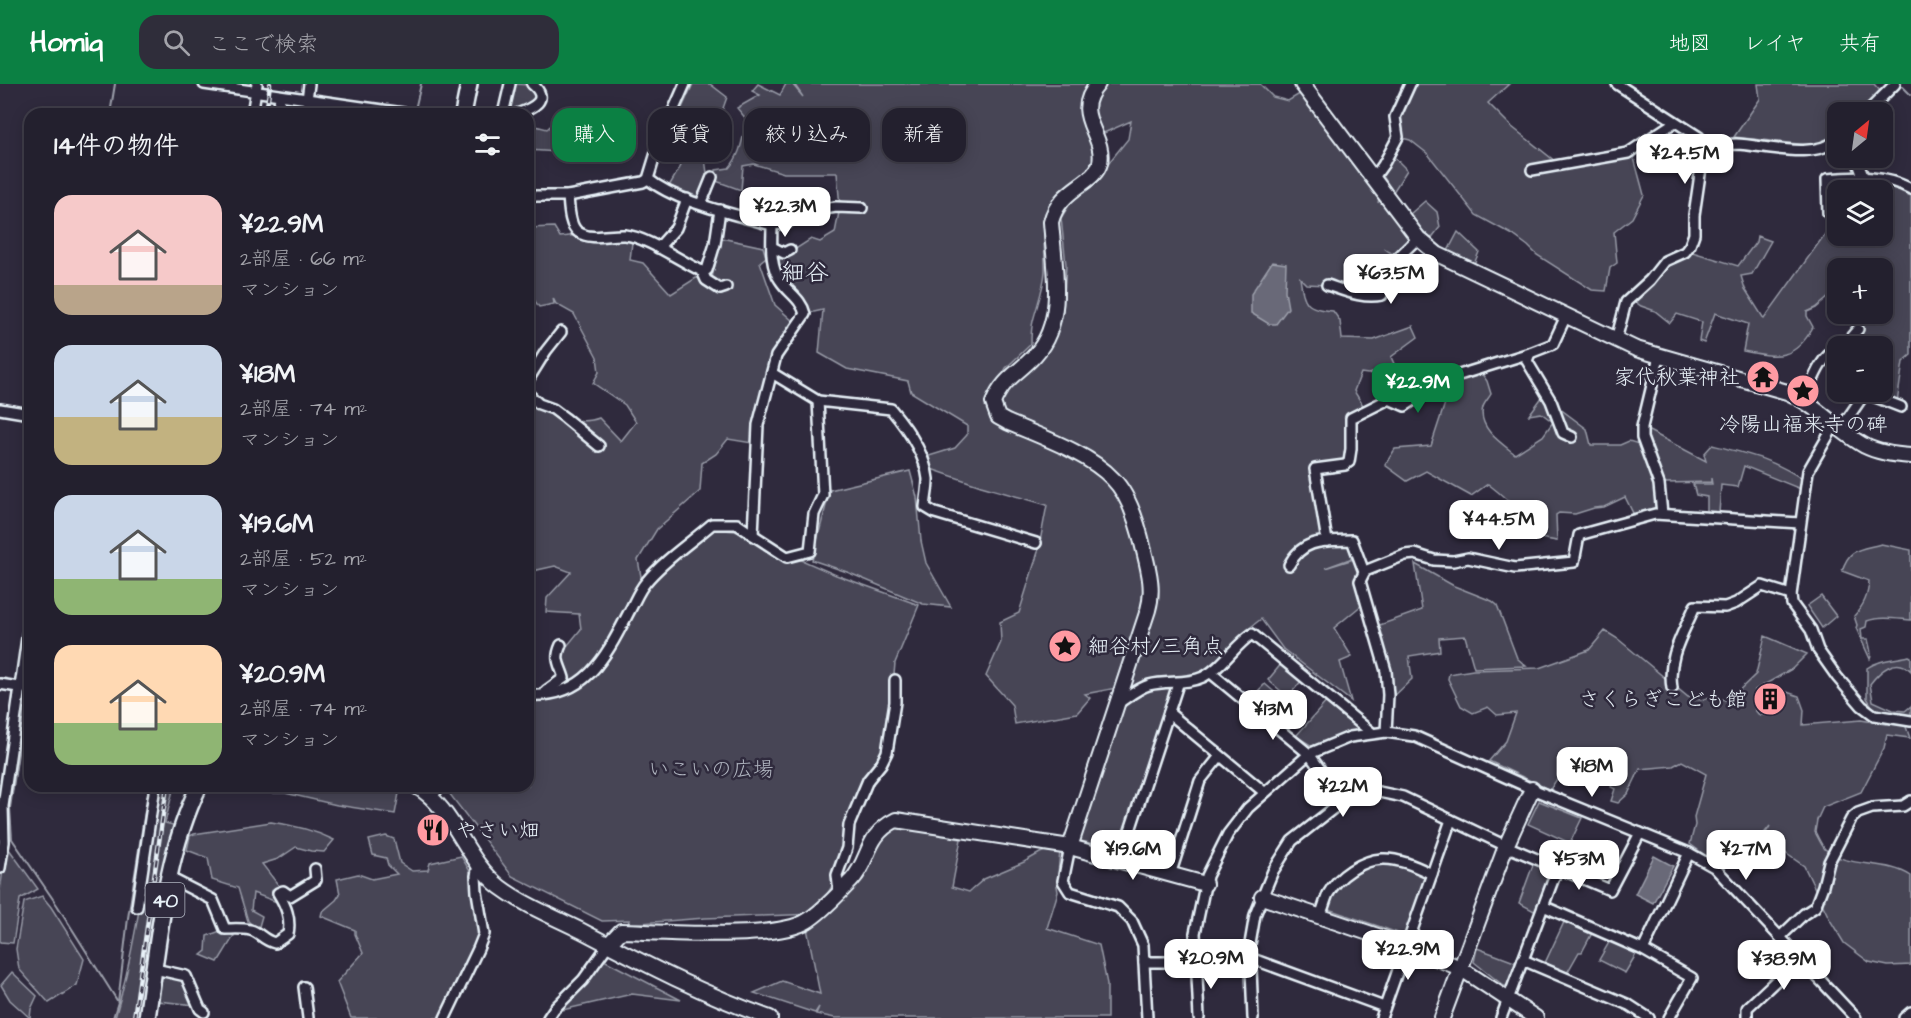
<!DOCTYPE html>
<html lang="ja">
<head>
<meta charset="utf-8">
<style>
	:root { --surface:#23202e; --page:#2f2d3a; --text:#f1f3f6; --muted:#a3a3aa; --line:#403e4a; --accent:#0b8043 }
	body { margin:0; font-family:"Architects Daughter","Klee One",sans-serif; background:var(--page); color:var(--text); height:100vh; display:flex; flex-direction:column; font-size:22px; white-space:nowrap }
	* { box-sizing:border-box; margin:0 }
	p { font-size:20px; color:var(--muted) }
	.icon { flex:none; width:33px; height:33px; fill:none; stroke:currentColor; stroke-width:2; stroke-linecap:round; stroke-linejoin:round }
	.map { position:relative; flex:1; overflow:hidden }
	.side { position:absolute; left:24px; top:24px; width:510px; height:684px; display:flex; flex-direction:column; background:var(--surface); border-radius:18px; box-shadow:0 3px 15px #0003,0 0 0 2px var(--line) }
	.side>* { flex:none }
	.guide { position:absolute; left:552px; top:24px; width:570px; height:54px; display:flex; gap:12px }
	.needle { width:39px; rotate:29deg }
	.controls { position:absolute; left:1827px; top:18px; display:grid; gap:12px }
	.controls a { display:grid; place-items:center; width:66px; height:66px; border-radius:12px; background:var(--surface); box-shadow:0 3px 15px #0003,0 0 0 2px var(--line); font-size:30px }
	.price { position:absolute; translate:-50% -51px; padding:0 14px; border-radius:12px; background:#fff; color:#222; font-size:20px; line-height:39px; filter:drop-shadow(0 2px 3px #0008) }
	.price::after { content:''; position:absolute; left:50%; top:36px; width:18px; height:14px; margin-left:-9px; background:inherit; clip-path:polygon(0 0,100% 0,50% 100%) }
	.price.current { background:var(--accent); color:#fff }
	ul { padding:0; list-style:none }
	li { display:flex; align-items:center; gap:18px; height:150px; padding:0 30px }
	li span { display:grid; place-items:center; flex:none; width:168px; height:120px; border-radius:18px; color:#555 }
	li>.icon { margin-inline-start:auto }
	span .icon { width:72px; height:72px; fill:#fffc; stroke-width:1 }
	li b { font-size:26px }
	h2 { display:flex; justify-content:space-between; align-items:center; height:72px; padding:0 30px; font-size:26px }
	.chip { padding:0 21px; border-radius:18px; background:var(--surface); box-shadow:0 3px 15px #0003,0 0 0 2px var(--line); font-size:21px; line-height:54px }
	.chip.current { background:var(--accent); color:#fff }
	header { display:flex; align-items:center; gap:36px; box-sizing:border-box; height:84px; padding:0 30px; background:var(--accent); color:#fff }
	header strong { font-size:28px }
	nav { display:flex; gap:33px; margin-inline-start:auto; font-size:21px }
	.search { width:420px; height:54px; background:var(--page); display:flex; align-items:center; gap:15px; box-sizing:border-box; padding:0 21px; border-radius:18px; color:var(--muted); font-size:22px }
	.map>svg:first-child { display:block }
	.green { fill:#464455; stroke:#979aa6; stroke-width:1.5; fill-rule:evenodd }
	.water { fill:#696978; stroke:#9c9fab; stroke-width:1.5 }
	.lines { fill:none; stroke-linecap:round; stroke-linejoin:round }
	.stream { stroke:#9c9fab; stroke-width:2 }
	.street-casing { stroke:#e8f1f8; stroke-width:14 }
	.secondary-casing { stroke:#e8f1f8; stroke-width:18 }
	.primary-casing { stroke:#e8f1f8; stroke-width:20 }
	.street { stroke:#2f2a3d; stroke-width:9 }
	.secondary { stroke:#2f2a3d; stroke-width:14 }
	.primary { stroke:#2f2a3d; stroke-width:15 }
	.rail-casing { stroke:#e8f1f8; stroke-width:4.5 }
	.rail { stroke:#2f2a3d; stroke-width:2; stroke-dasharray:7; stroke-linecap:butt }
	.labels { text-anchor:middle; stroke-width:5; stroke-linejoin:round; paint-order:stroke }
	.shield { fill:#2f2a3d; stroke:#b0b5c0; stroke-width:1.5 }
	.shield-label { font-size:20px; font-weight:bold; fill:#e8f1f8 }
	.poi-label { font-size:21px; fill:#e8f1f8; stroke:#2f2a3d; text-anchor:end }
	.park-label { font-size:21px; fill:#afb4bf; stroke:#2f2a3d }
	.quarter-label { font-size:24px; fill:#e8f1f8; stroke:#2f2a3d }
</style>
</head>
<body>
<header>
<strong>Homiq</strong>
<div class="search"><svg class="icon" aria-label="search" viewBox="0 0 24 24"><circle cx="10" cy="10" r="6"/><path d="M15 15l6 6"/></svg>ここで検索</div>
<nav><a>地図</a><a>レイヤ</a><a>共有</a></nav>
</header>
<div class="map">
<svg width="1911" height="934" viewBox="0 0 1911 934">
	<rect width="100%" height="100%" fill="#2f2a3d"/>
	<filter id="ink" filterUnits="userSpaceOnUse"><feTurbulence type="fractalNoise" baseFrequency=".0167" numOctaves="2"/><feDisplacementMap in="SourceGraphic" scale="12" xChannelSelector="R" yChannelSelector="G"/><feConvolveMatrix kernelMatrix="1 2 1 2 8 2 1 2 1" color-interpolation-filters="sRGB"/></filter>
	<g filter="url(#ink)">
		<g class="green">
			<path d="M511 0C529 0 531 0 537 16L513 30H504Z"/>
			<path d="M693 0H710L727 13 705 75 707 89 699 113 669 102 681 82 662 68Z"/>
			<path d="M758 0 780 11 786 0H792L803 13 794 0H1260L1273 13 1288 17 1303 8 1380 109 1378 119 1381 112 1412 154 1393 170 1384 164 1397 174 1382 211 1327 201 1306 200 1300 194C1304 220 1306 225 1333 227L1340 237 1342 255 1374 256 1413 242 1418 253 1391 273 1395 282 1368 290 1361 289 1354 307 1366 326 1346 333 1351 334 1350 378 1316 385 1327 455 1350 458 1355 473 1325 484 1357 474 1362 487 1363 520 1334 544 1352 573 1340 578 1351 617 1283 565 1261 535 1247 546 1211 589 1144 605 1177 604 1123 766 1076 756 1121 610 1116 604 1085 610 1090 614 1077 629 1015 640 1012 621 986 592 1001 558 1000 538 1019 529 1038 468 1047 421 981 402 931 385 929 372 955 364 967 351V342L911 308 908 297 847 285 819 269 823 226 805 230 774 179 811 155 820 158 835 149 840 123 837 89H784L754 80 743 82 741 106 716 97V86L729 84C742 69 742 54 747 36L737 24 760 11 752 7ZM1131 37 1128 55 1111 76 1097 98 1072 116 1061 134 1066 181 1063 229 1059 242 1010 293 996 327 992 311 1006 284 1031 260C1031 253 1031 245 1033 237 1037 221 1044 204 1045 187 1046 162 1039 145 1051 119 1065 89 1105 100 1090 55Z"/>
			<path d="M1409 0H1509L1488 19 1512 43 1560 81 1633 70 1644 111 1632 134 1614 148 1617 179 1610 184 1606 207 1592 206 1537 171 1528 162 1513 151 1476 131 1428 70 1410 56 1398 53 1395 33Z"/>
			<path d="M1758 0H1874L1881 8 1867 28H1838L1837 55 1826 63 1734 53 1760 15Z"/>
			<path d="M626 31C634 64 621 50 606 71L528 66V40L547 45 558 35C581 39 605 41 626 31Z"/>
			<path d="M1391 70 1407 86 1393 108 1381 89Z"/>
			<path d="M1867 94 1911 105V271L1903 278 1897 319 1870 308H1882V262H1844L1862 244 1869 230H1882V184H1838L1837 206 1816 224 1807 228V232L1813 243C1794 278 1776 273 1743 267L1748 240 1715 229 1704 259 1699 257 1702 238 1677 230 1670 239 1655 227 1641 222 1631 215 1652 192 1686 166 1738 182 1756 158 1757 152 1771 157 1752 190 1741 192 1745 205 1764 235 1828 146 1837 140 1838 152H1882V106H1871Z"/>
			<path d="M1425 117 1437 128 1440 143 1430 156 1410 130Z"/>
			<path d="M554 143 560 153C583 150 610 150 632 158L630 176 643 179 671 210 696 194H712L721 154 763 163 766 173 760 178 775 221 795 239 776 270 752 359 728 355 716 370 702 379 700 407 657 445 638 476 642 498 606 571 586 594 601 587 625 545 646 501 713 445 735 447 836 491 919 521 895 579 891 626 883 668 878 679 862 699 837 794 815 830 705 834 628 840 629 836 602 837 512 792 446 705 448 702H528V614L574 599 560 580 563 567 581 545 579 530 546 528 547 514 571 488 555 482 533 487 528 498V317C544 330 580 342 599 334L621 357 636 338 625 321 593 299 599 288 597 273 574 230 556 220 553 214 554 220 539 223 528 207V144Z"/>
			<path d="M1458 148 1479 168 1474 180 1448 167Z"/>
			<path d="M1530 273 1559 324 1587 345 1591 361H1620L1629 357 1639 360 1656 400 1659 426 1635 433 1625 413 1604 423 1594 424 1575 430 1559 429 1556 431 1557 457 1540 454V452L1539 455 1523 454C1520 424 1510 417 1488 400L1471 412 1426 387 1407 397 1385 381 1395 365 1431 362 1448 310 1450 295 1479 286 1487 297 1491 310C1489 314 1484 319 1483 323 1477 344 1502 360 1515 370L1543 352 1553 338 1541 329 1529 331 1543 312 1522 275Z"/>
			<path d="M1649 347 1706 377 1704 370 1712 361C1749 370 1772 375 1804 396L1803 406 1744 382 1738 403 1721 401 1719 429H1707V413L1696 411 1693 400H1712L1711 394V398L1665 399 1656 382 1645 350Z"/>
			<path d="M910 387 917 413 921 457 926 479 951 523 923 520 847 488 812 476 830 406Z"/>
			<path d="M1881 460 1911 466V536C1897 535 1880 532 1867 537L1866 543 1861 545 1862 555H1868C1869 562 1873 570 1870 575L1856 544 1857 541 1854 532C1864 521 1868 512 1869 497L1842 487C1849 464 1859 466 1881 460Z"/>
			<path d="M1415 480 1454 502 1492 517 1497 521 1517 574 1526 582 1474 584 1465 552 1439 554 1440 567 1409 572 1412 595 1392 614 1377 542 1422 526Z"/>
			<path d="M1821 512 1836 532 1822 544 1807 522Z"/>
			<path d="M1605 547 1618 555 1688 613 1701 616 1713 612 1728 617 1756 590 1765 552 1807 570 1792 585 1755 606V626L1759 631H1769L1788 618 1784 609 1787 608 1799 612 1804 626 1803 641 1861 636 1885 640H1905L1910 654 1887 651 1884 664 1861 708 1823 723 1817 736 1815 748C1818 753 1821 761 1825 765 1846 785 1886 775 1911 792V881L1888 882 1869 878 1844 859 1830 836 1804 782 1775 762 1760 759 1770 742 1757 758C1730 755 1731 757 1714 778L1690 760 1695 741 1694 733 1706 690 1682 677 1673 682 1640 685 1628 710 1618 719 1611 717 1615 705 1611 703 1616 691 1608 679C1573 675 1569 674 1550 706L1489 677 1506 657 1516 629 1497 631 1488 623 1473 629 1461 622 1448 595 1449 590 1473 586 1539 584 1589 566Z"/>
			<path d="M1909 572 1911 573V587C1896 571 1879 588 1870 600L1873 617 1893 626 1905 627 1911 622V632L1878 627 1873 624 1867 614V584C1880 575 1894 576 1909 572Z"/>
			<path d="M1282 579 1302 596 1288 613 1268 596Z"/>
			<path d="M1265 600 1279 612 1267 627 1251 614Z"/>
			<path d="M1328 616 1360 643 1359 645 1312 662 1296 652Z"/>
			<path d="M158 702H174L165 739 173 741 145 889 140 934H115C137 858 146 780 158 702Z"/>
			<path d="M267 702H388L399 709 395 730 337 721 285 709H271Z"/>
			<path d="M1539 717 1582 734 1570 759 1528 740Z"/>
			<path d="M271 738C293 741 314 746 334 756L324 768 311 767 296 763 278 775 262 780 283 807 285 821 253 809 251 826 262 832 258 846 248 837 238 804 212 796 208 774 187 766 190 752 194 750Z"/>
			<path d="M897 743 961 755 952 803 969 808 984 795 1024 778 1040 769 1050 765 1060 767 1057 802 1058 808 1047 844 1099 861 1107 900V934H835L816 930 819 923 815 929 754 909 782 897 820 910 807 844 858 798 885 751Z"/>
			<path d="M386 752 394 755 400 779 412 787 428 786 430 779 461 772 474 794 484 850 445 934H351L337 898 363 869 355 850V846L321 832 322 828 336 816 340 810 337 795 358 790 372 795 397 790 388 781 386 774 373 771 369 756Z"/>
			<path d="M6 761 38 805 20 815 13 859 0 858V808Z"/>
			<path d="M1379 775 1432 790 1410 853 1325 824 1329 810 1344 792Z"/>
			<path d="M1534 778 1549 784 1550 789 1536 828 1519 819Z"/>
			<path d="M42 812 51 823 84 875 77 901 49 919 19 885 16 865 24 818Z"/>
			<path d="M1565 836 1592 849 1582 868H1579L1567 889 1545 879Z"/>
			<path d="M220 847 234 852 218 878 201 871 206 867 207 852Z"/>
			<path d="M1611 855 1638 867 1625 889 1599 876Z"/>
			<path d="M1477 864 1517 879 1509 902H1504L1474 878Z"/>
			<path d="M602 875 681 916 632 910 558 927Z"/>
			<path d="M163 884 184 892 196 921 158 917Z"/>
			<path d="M12 888 37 912 31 925 30 934 10 916 1 901Z"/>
		</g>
		<g class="water">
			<path d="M1272 178 1286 180 1285 207 1288 224 1276 240H1269L1251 229V210Z"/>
			<path d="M1654 772 1673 782 1653 819 1635 810Z"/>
		</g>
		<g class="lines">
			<g class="stream">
				<path d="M1902 2 1911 11"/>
				<path d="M110 30 115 0"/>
				<path d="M414 30 421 0"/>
				<path d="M28 602 30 588"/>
				<path d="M27 608 10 724 12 755 57 821 118 918"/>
				<path d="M113 934 118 918 128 834 149 702"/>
			</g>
			<g class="street-casing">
				<g id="street">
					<path d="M204 0 410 30"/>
					<path d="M1617 0 1699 53 1708 63"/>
					<path d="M307 16 309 0"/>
					<path d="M1867 28 1895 0"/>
					<path d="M252 30 257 0"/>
					<path d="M278 30 280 12"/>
					<path d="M503 30 510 0"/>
					<path d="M517 30C533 24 551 16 532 0"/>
					<path d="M1856 74 1863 92"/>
					<path d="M1532 86 1628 69 1675 38"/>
					<path d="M1373 95 1383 81 1398 53 1395 33 1410 0"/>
					<path d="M528 112H568L643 98 648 95 659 59 685 0"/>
					<path d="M568 112C569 122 569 142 578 148 592 157 609 150 625 151 647 153 680 177 702 187L707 186 715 160 720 126"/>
					<path d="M701 120 712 93"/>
					<path d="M1828 129 1827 95C1857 92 1884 91 1911 105"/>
					<path d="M778 140 780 120"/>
					<path d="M772 141 787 139 800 129 836 123 862 124"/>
					<path d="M772 163 784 169 790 166"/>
					<path d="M658 164 676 144 687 115"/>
					<path d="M702 187 706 196 720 205 726 203"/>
					<path d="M1327 201C1345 207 1363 215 1382 211L1389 182 1418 154"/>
					<path d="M1616 256 1626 218 1650 196 1665 177 1685 168 1690 161 1694 150V131L1703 70 1708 63C1717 62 1727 60 1736 60 1765 61 1813 77 1838 55"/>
					<path d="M1840 262 1847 258 1858 245"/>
					<path d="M1530 269 1527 277 1551 317 1563 349 1572 353"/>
					<path d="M1659 272 1642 343V354L1659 400 1662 430"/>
					<path d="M772 289 818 317 891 325C907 344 925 369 928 395 928 404 926 414 925 423L935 429 1036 459"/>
					<path d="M528 296 546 267 561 248"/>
					<path d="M528 310 539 320 553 325 565 334 599 362"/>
					<path d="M1804 316C1813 298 1818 275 1838 264"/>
					<path d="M0 325 30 330"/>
					<path d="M1835 340 1808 387 1791 511 1792 520 1811 546 1818 566 1837 593 1862 622 1874 631 1911 637"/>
					<path d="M1841 344 1865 309 1901 323"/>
					<path d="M753 451 787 473 810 467 814 430 823 411 818 317"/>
					<path d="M1327 457 1315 385 1345 381 1349 378 1351 365V334L1389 315 1405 322 1443 296 1530 269 1553 260 1566 232"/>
					<path d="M1289 481C1303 454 1325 457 1352 456L1364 488"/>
					<path d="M1211 589 1309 670 1343 717"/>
					<path d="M0 600 30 605"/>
					<path d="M1672 604C1667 573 1683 550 1695 522L1725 523 1736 519 1762 502 1791 511"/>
					<path d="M546 607 564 594C560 580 554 576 561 561"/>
					<path d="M528 611C587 615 607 570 630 526 635 517 639 506 646 498 664 476 690 459 712 440H737L753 451 758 341 776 272 805 230C801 214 788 209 780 196 769 181 772 158 772 141 735 130 677 119 648 95"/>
					<path d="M1117 620C1127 614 1138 604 1149 601 1167 596 1186 601 1203 593 1222 584 1234 562 1252 550L1372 649"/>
					<path d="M1169 629 1264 708"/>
					<path d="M1386 648 1388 611 1386 587 1360 497 1365 487 1405 471 1415 470 1434 476 1453 477 1468 474 1515 484 1574 478 1579 451 1655 430 1800 439"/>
					<path d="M432 713 440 702"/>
					<path d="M1070 763 1063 797 1070 808 1118 823 1132 837 1143 861 1147 934"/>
					<path d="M1120 777 1178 600"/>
					<path d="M0 784 4 758 3 722 30 533"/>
					<path d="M1170 791 1200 697 1220 672"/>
					<path d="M168 793 213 816 225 845C233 845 242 844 250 846 260 848 262 856 275 859L288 850C291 834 286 822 278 809L283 807 290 812 316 796 315 785"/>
					<path d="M839 809 837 791 847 764 849 741 868 696 881 680 887 668 895 618V596"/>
					<path d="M1543 822 1643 866 1692 894 1669 934"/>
					<path d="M137 823 155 702"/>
					<path d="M1320 832C1323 825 1325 817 1328 810 1338 792 1362 776 1382 775 1399 774 1417 783 1432 790"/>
					<path d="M1780 853 1804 830 1815 823 1823 802 1829 778 1851 735 1858 729 1872 724 1903 722 1911 717"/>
					<path d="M1643 866 1689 769"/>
					<path d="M1523 876 1629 921 1649 934"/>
					<path d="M1144 878H1197L1250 874 1384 923"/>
					<path d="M155 885 186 892 200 925 204 928"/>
					<path d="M304 903 308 934"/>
					<path d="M445 934 478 865 484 850 477 808 476 792 478 780"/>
					<path d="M548 934 554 925 583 896 608 861"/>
					<path d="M1199 934 1195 849 1207 792 1228 750 1248 724 1309 670 1350 653 1386 648 1414 652 1532 705 1689 769 1714 783 1856 934"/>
					<path d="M1253 934 1250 860 1255 831 1273 787 1292 757 1343 717 1361 709 1379 708 1403 713 1506 762 1610 806 1640 749"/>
					<path d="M1381 934 1451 736"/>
					<path d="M1501 934 1558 783"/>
					<path d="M1747 934V924L1800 874"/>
					<path d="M1904 934 1911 928"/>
				</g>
			</g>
			<g class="secondary-casing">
				<g id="secondary">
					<path d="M1302 0 1418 154 1437 170 1636 265 1787 308C1817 321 1837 347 1865 362 1879 369 1896 371 1911 372"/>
					<path d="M416 702C456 726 464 775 500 803 524 821 556 834 584 848 645 880 705 911 770 934"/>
					<path d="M1070 763 1148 526C1154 506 1149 487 1144 467 1139 444 1130 412 1113 395 1089 369 1039 352 1007 338L998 333 993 319C1004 293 1018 290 1035 271 1067 236 1054 180 1051 138 1059 104 1095 100 1100 79 1106 50 1070 31 1098 0"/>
					<path d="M1262 813 1407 862 1460 884 1536 934"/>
					<path d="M608 861 621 847C661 848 775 857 807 837 823 827 837 811 851 797 871 776 864 752 896 736L1070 763 1205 800"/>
					<path d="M1442 934 1506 762 1532 705"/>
				</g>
			</g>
			<g class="primary-casing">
				<g id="primary">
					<path d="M463 30 469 0"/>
					<path d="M147 934C159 856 164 774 199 702"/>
				</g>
			</g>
			<use href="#street" class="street"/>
			<use href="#secondary" class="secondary"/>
			<use href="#primary" class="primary"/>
			<g class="rail-casing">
				<g id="rail">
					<path d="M266 30 270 0"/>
					<path d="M134 934 167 702"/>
				</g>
			</g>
			<use href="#rail" class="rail"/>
		</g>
	</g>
	<defs>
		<g id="temple-disc" transform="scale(1.725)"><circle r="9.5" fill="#ff9aa2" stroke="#2f2a3d"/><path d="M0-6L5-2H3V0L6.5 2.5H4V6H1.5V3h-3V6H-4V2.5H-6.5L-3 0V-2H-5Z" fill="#111"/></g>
		<g id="sight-disc" transform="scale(1.725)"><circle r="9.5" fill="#ff9aa2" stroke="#2f2a3d"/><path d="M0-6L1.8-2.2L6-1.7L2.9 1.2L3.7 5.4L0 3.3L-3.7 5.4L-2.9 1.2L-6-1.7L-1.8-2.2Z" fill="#111"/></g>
		<g id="building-disc" transform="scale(1.725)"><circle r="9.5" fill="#ff9aa2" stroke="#2f2a3d"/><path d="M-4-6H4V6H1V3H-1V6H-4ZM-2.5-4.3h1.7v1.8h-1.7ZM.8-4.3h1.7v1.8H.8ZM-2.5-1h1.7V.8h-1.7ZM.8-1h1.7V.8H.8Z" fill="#111"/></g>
		<g id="restaurant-disc" transform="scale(1.725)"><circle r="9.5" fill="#ff9aa2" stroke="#2f2a3d"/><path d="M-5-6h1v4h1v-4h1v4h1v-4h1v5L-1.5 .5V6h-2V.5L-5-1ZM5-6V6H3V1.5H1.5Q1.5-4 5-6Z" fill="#111"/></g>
	</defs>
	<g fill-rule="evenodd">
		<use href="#temple-disc" x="1763" y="293"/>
		<use href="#sight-disc" x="1803" y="307"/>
		<use href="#sight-disc" x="1065" y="562"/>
		<use href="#building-disc" x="1770" y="615"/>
		<use href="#restaurant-disc" x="433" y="746"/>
	</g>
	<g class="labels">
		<rect class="shield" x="145.5" y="799" width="39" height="34" rx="4.5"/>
		<g class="shield-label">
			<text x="165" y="823">40</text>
		</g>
		<g class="poi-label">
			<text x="1740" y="300">家代秋葉神社</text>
			<text x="1803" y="347" text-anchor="middle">冷陽山福来寺の碑</text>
			<text x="1088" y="569" text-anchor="start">細谷村/三角点</text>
			<text x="1747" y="622">さくらぎこども館</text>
			<text x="456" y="753" text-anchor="start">やさい畑</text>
		</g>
		<g class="park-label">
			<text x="711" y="692">いこいの広場</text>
		</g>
		<g class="quarter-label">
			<text x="805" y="196">細谷</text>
		</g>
	</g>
</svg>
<div class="controls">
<a><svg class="needle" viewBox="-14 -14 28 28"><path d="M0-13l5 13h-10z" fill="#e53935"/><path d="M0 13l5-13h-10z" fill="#a3a3aa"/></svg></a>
<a><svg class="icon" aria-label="layers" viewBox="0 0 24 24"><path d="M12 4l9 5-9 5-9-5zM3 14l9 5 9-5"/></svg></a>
<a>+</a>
<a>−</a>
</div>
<b class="price" style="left:1685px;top:101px">¥24.5M</b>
<b class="price" style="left:785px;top:154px">¥22.3M</b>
<b class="price" style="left:1391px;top:221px">¥63.5M</b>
<b class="price current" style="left:1418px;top:330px">¥22.9M</b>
<b class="price" style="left:1499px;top:467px">¥44.5M</b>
<b class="price" style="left:1273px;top:657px">¥13M</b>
<b class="price" style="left:1592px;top:714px">¥18M</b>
<b class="price" style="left:1343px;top:734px">¥22M</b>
<b class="price" style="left:1133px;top:797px">¥19.6M</b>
<b class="price" style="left:1746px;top:797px">¥27M</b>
<b class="price" style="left:1579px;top:807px">¥53M</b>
<b class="price" style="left:1408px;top:897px">¥22.9M</b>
<b class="price" style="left:1211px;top:906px">¥20.9M</b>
<b class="price" style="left:1784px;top:907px">¥38.9M</b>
<div class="guide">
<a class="chip current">購入</a>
<a class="chip">賃貸</a>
<a class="chip">絞り込み</a>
<a class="chip">新着</a>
</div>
<section class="side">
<h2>14件の物件<svg class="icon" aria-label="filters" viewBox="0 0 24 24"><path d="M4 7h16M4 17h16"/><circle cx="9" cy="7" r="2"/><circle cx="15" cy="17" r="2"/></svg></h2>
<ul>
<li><span style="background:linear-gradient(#f6c9c9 75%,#b9a48a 0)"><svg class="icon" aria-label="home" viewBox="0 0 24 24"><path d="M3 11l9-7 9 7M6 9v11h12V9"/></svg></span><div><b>¥22.9M</b><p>2部屋 · 66 m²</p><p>マンション</p></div></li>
<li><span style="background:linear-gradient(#c9d6e8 60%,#c2b280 0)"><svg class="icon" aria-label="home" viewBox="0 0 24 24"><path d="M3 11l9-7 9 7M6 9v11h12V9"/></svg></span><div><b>¥18M</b><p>2部屋 · 74 m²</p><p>マンション</p></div></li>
<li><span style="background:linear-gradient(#c9d6e8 70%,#8fb573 0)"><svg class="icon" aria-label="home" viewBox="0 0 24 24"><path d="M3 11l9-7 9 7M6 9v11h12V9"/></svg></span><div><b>¥19.6M</b><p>2部屋 · 52 m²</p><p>マンション</p></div></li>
<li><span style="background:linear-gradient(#ffd9b3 65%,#8fb573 0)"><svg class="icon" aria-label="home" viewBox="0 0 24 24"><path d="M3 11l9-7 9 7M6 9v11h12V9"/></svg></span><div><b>¥20.9M</b><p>2部屋 · 74 m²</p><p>マンション</p></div></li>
</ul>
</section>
</div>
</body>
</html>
